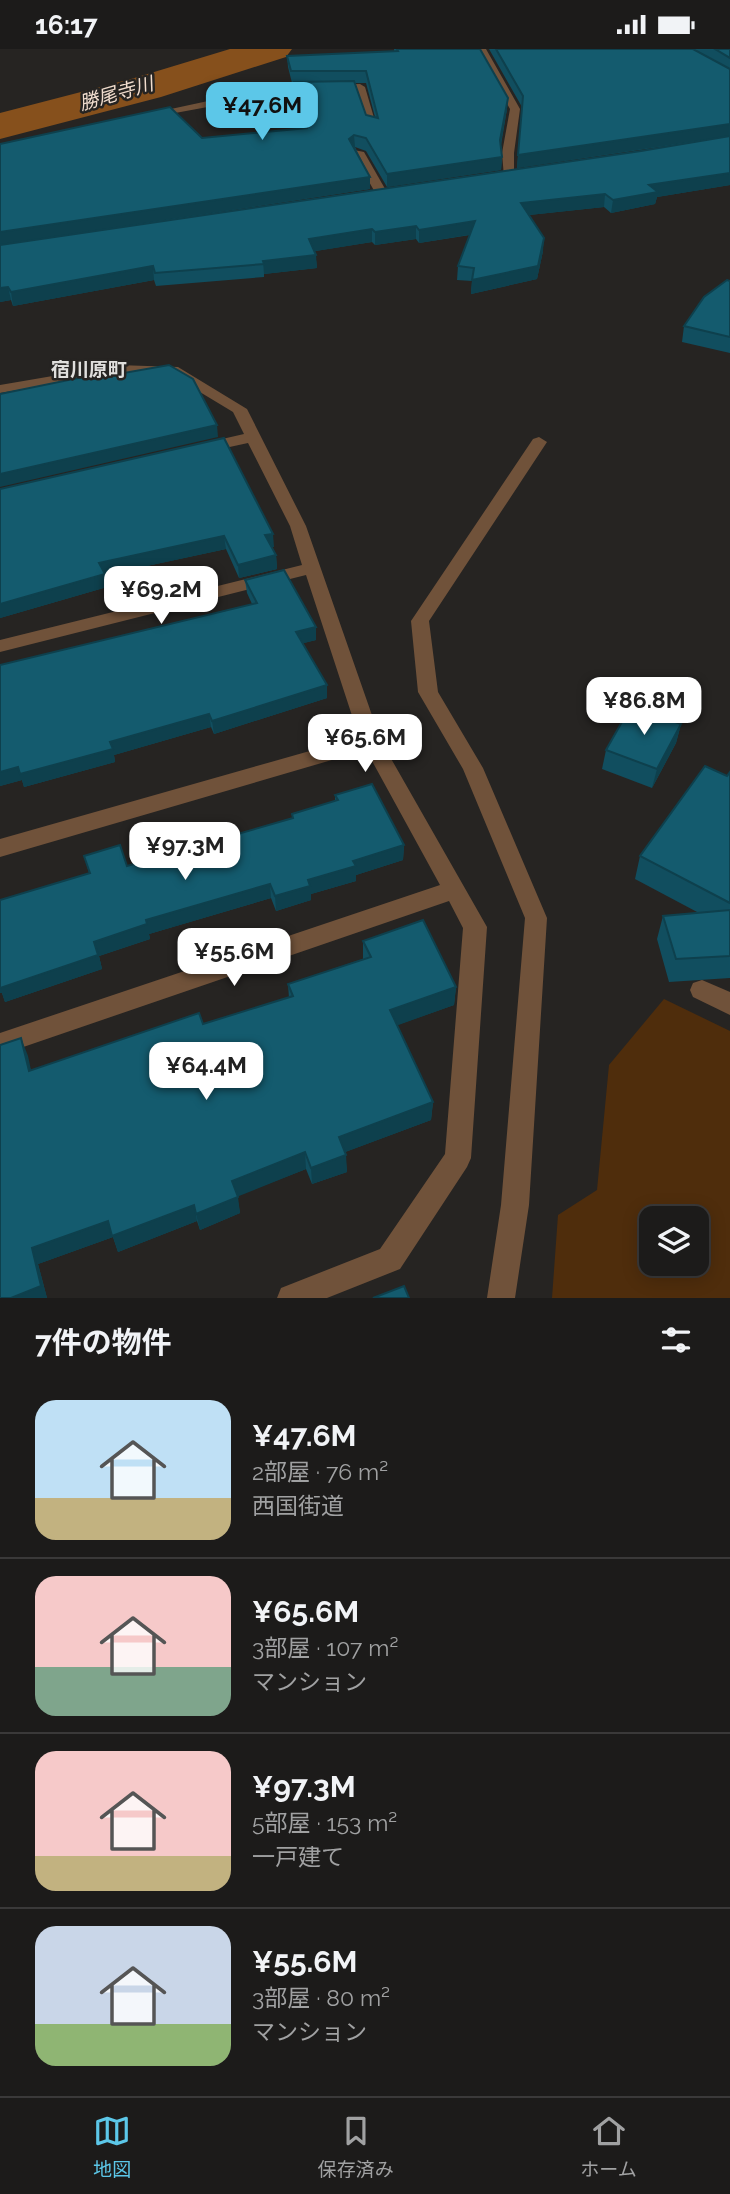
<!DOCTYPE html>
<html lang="ja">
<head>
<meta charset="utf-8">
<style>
	:root { --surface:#1c1b1a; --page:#252423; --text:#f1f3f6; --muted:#a0a1a2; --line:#3a3939; --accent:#5cc7e8 }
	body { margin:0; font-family:Raleway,"Noto Sans JP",sans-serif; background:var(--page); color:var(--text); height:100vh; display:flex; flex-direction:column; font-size:26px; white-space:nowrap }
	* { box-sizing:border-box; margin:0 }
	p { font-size:23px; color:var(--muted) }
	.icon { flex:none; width:38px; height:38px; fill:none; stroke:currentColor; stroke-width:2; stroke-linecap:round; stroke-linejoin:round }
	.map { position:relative; height:1249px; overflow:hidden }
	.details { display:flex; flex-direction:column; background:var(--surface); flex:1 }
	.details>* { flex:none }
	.controls { position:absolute; left:639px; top:1157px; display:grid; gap:14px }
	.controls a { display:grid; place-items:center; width:70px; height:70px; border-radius:14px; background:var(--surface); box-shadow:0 4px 18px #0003,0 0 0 2px var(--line); font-size:35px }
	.price { position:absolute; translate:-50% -60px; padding:0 16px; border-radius:14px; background:#fff; color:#222; font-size:23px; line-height:46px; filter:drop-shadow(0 2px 4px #0008) }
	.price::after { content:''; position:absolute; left:50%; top:42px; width:21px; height:16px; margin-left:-10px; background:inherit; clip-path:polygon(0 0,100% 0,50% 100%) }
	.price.on { background:var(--accent); color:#111 }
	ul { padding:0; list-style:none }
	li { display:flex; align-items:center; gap:21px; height:175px; padding:0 35px }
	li+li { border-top:2px solid var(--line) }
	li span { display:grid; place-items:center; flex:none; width:196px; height:140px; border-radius:21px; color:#555 }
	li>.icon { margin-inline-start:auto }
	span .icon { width:84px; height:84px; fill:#fffc; stroke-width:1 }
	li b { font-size:30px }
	h2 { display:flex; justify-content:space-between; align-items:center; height:84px; padding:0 35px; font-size:30px }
	.status { display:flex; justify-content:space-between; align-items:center; height:49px; padding:0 35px; background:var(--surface); direction:ltr }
	.status svg { height:19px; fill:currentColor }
	.tab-bar { display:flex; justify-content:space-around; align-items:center; height:98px; border-top:2px solid var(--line); background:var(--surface); font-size:19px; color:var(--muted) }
	.tab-bar a { display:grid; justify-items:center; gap:4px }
	.tab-bar .on { color:var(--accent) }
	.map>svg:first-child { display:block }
	.green { fill:#4f2d0c; fill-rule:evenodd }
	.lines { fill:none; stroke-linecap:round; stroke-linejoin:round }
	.river { fill:#86501c; fill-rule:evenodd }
	.service { fill:#70523a; fill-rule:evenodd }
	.minor { fill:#70523a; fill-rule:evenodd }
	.wall { fill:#114e5f; fill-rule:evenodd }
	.shaded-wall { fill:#0e404d }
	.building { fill:#145b6e; stroke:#0e404d; stroke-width:2 }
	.labels { text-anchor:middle; stroke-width:5; stroke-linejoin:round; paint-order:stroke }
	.far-water-label { font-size:19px; font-style:italic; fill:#f1ddce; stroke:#262422 }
	.far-neighbourhood-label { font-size:19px; font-weight:bold; fill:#e0dfdd; stroke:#262422 }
</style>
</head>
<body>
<div class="status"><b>16:17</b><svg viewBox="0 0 49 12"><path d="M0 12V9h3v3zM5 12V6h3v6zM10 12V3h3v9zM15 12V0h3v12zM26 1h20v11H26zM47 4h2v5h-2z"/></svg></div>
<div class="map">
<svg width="730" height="1249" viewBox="0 0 730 1249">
	<rect width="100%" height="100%" fill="#262422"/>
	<path class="green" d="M664 950 730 982V1249H552L558 1166 597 1141 609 1016ZM651 1169H696V1214H651Z"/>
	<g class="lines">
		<path class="river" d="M230 0H292L286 8 161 48 0 90V64L131 30Z"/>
		<g class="service">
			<path d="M476 0H486L520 60 514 104V130L504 128 502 104 510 60Z"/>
			<path d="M354 101 364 103 388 145 386 148 376 145 352 103Z"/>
			<path d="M702 931 730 943V966L693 948 690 941 693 934Z"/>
		</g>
		<g class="minor">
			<path d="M360 35 365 38 377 79 368 77 356 41 257 43 224 55 148 69 143 66 222 49 256 37Z"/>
			<path d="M117 316 178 318 247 360 306 477 381 692 487 878 471 1109 467 1118 400 1220 327 1249H277L281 1239 380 1200 445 1105 463 879 449 852 0 1006V984L440 836 366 701 0 808V790L359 688 306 526 0 603V591L302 516 290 477 248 394 202 404 194 399 196 396 244 385 233 363 170 325 117 324 0 344V336Z"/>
			<path d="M539 388 547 393 429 572 438 643 483 719 547 869 529 1156 515 1249H487L501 1156 525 869 463 720 418 643 411 572 533 390Z"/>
		</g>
	</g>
	<g class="wall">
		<path d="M394 0H480L507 60 501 96 502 108 501 121 387 138 366 102 355 98 370 128V140L90 183 641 102 707 91 517 119 522 58 489 0H730V136L657 148 655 155 611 164 604 158 529 166 543 202 537 230 471 245 472 232 457 231 458 217 470 186 419 194 416 190 375 196 372 193 315 202 317 219 264 225V228L156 237 154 231 13 257 11 251 0 253V95L202 89 304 80 295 45 294 34H292L288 18 287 7 394 2ZM355 34H366L375 68 366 66Z"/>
		<path d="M730 232V304L682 293 684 277Z"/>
		<path d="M0 440 274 498H271L276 506 277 520 239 529 226 500 105 526 107 538 0 569Z"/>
		<path d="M245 531 316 591 303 594 327 636V649L214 685 211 678 114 706 115 713 24 738 22 731 0 737V616L252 555 247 544Z"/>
		<path d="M681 675 676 694 652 739 602 720 606 701Z"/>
		<path d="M730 723V929L669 933 657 890 663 867 699 864 635 830 640 807Z"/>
		<path d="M335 746 404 796 403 811 356 826V832L311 845V851L276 862 271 849 149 885 150 890 99 907 102 920 5 953 2 944H0V851L89 824 84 807 127 817 292 769V765L335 752Z"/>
		<path d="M363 892 456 938 454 956 397 976 433 1053 431 1071 345 1103 347 1123 312 1135 306 1120 237 1147 240 1164 200 1181 197 1172 118 1203 113 1188 38 1215 47 1249H0L21 989 31 1022 203 975 289 949 288 935 363 910Z"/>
	</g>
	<g class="shaded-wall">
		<path d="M508 49 507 60 499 104 500 91Z"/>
		<path d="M730 75V87L517 119 518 106Z"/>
		<path d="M354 86 355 98 349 103V90Z"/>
		<path d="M502 108 501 121 387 138V125Z"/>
		<path d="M730 124V136L657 148 655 155 611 164 613 151 649 136Z"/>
		<path d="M370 128V140L0 196V183Z"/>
		<path d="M605 145 604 158 520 167 521 154Z"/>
		<path d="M475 172 474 185 419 194V181Z"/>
		<path d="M416 177V190L375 196V183Z"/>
		<path d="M372 180V193L310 203 309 190Z"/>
		<path d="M544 189 543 202 537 230 471 245 472 231Z"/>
		<path d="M316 206 317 219 264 225 263 212Z"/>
		<path d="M153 217 154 231 13 257 11 243Z"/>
		<path d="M8 238 11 251 0 253V239Z"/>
		<path d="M217 376 218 388 0 438V425Z"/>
		<path d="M273 485 274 498 266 499 265 486Z"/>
		<path d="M224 487 226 500 105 526 107 538 0 569V555L99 514Z"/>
		<path d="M276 506 277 520 239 529 238 516Z"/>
		<path d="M316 578V591L297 596 296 583Z"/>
		<path d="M327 636V649L214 685 212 672Z"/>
		<path d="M209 665 211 678 114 706 115 713 24 738 22 731 0 737V723Z"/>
		<path d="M681 675 676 694 652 739 657 720Z"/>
		<path d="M404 796 403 811 356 826V832L311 845V851L276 862 275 847 308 831 353 812Z"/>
		<path d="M270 835 271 849 149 885 150 890 99 907 102 920 5 953 2 944H0V936L94 893 146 871Z"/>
		<path d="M456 938 454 956 390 979V961Z"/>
		<path d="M21 989 28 1007 35 1040 29 1022Z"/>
		<path d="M433 1053 431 1071 340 1105 339 1088Z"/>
		<path d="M305 1103 306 1120 234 1149 232 1132Z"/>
		<path d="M346 1106 347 1123 312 1135 311 1119Z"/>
		<path d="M238 1148 240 1164 200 1181 196 1165Z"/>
		<path d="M194 1156 197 1172 118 1203 113 1188 38 1215 47 1249H11L32 1199 108 1172Z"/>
	</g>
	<g class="building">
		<path d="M397 0H480L508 49 500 91 502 108 387 125 366 89 354 86 349 90 370 128 0 183V95L170 58 202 89 307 79 294 33 354 32 366 66 378 69 366 22H291L287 7 398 2Z"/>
		<path d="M496 0H693L730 20V75L518 106 523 47Z"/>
		<path d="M715 0H730V9Z"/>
		<path d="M730 87V124L649 136 658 143 613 151 605 145 521 154 544 189 538 217 472 231 474 219 458 217 475 172 419 181 416 177 375 183 372 180 309 190 316 206 263 212 264 215 155 224 153 217 11 243 8 238 0 239V196L641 102Z"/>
		<path d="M727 231 730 232V288L684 277 704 248Z"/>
		<path d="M169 316 193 330 217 376 0 425V345L88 327 90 330Z"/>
		<path d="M224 389 273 485 265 486 276 506 238 516 224 487 99 514 105 525 0 555V440Z"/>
		<path d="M284 521 316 578 296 583 327 636 212 672 209 665 110 693 113 700 20 725 18 718 0 723V616L257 554 245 531Z"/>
		<path d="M631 657 681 675 657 720 606 701Z"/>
		<path d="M705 717 727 727 730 723V854L640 807Z"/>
		<path d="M372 735 404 796 353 812 356 817 308 831 310 837 275 847 270 835 146 871 147 875 94 893 98 906 0 939V851L90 824 84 807 120 796 127 817 293 769 292 765 338 751 335 746Z"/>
		<path d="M730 861V907L676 910 663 867Z"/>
		<path d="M423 871 456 938 390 961 433 1053 339 1088 346 1106 311 1119 305 1103 232 1132 238 1148 196 1165 194 1156 112 1187 108 1172 32 1199 41 1237 11 1249H0V996L21 989 29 1022 199 964 203 975 293 947 288 935 371 908 363 892Z"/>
		<path d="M404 1237 409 1249H373Z"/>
	</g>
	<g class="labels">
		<g class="far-water-label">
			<text transform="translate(116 44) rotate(-16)" y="7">勝尾寺川</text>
		</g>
		<g class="far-neighbourhood-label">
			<text x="89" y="327">宿川原町</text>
		</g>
	</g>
</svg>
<div class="controls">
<a><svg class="icon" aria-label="layers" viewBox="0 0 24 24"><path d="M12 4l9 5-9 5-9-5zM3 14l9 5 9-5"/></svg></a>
</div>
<b class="price on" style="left:262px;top:93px">¥47.6M</b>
<b class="price" style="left:161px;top:577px">¥69.2M</b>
<b class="price" style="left:644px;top:688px">¥86.8M</b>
<b class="price" style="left:365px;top:725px">¥65.6M</b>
<b class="price" style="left:185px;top:833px">¥97.3M</b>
<b class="price" style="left:234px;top:939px">¥55.6M</b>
<b class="price" style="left:206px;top:1053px">¥64.4M</b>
</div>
<section class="details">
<h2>7件の物件<svg class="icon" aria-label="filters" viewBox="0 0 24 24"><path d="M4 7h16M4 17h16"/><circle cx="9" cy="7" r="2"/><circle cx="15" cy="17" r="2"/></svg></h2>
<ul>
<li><span style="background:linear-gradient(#bfe0f5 70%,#c2b280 0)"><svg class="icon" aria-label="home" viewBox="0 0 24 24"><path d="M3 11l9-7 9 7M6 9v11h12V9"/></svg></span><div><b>¥47.6M</b><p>2部屋 · 76 m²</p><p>西国街道</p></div></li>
<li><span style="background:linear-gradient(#f6c9c9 65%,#7fa58c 0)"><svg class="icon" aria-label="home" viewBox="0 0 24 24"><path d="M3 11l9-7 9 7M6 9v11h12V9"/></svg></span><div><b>¥65.6M</b><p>3部屋 · 107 m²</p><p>マンション</p></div></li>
<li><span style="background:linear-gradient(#f6c9c9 75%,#c2b280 0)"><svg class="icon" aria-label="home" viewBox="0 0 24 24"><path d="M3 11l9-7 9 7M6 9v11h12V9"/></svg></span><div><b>¥97.3M</b><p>5部屋 · 153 m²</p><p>一戸建て</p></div></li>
<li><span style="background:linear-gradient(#c9d6e8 70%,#8fb573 0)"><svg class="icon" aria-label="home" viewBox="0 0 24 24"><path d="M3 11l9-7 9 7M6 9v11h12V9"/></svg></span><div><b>¥55.6M</b><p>3部屋 · 80 m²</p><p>マンション</p></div></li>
</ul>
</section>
<nav class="tab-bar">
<a class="on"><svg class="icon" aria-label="map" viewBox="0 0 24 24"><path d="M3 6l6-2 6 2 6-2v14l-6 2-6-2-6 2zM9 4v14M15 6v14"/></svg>地図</a>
<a><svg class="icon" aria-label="saved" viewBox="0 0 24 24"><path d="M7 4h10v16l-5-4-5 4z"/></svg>保存済み</a>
<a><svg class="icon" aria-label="home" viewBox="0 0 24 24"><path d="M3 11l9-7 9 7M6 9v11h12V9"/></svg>ホーム</a>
</nav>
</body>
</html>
